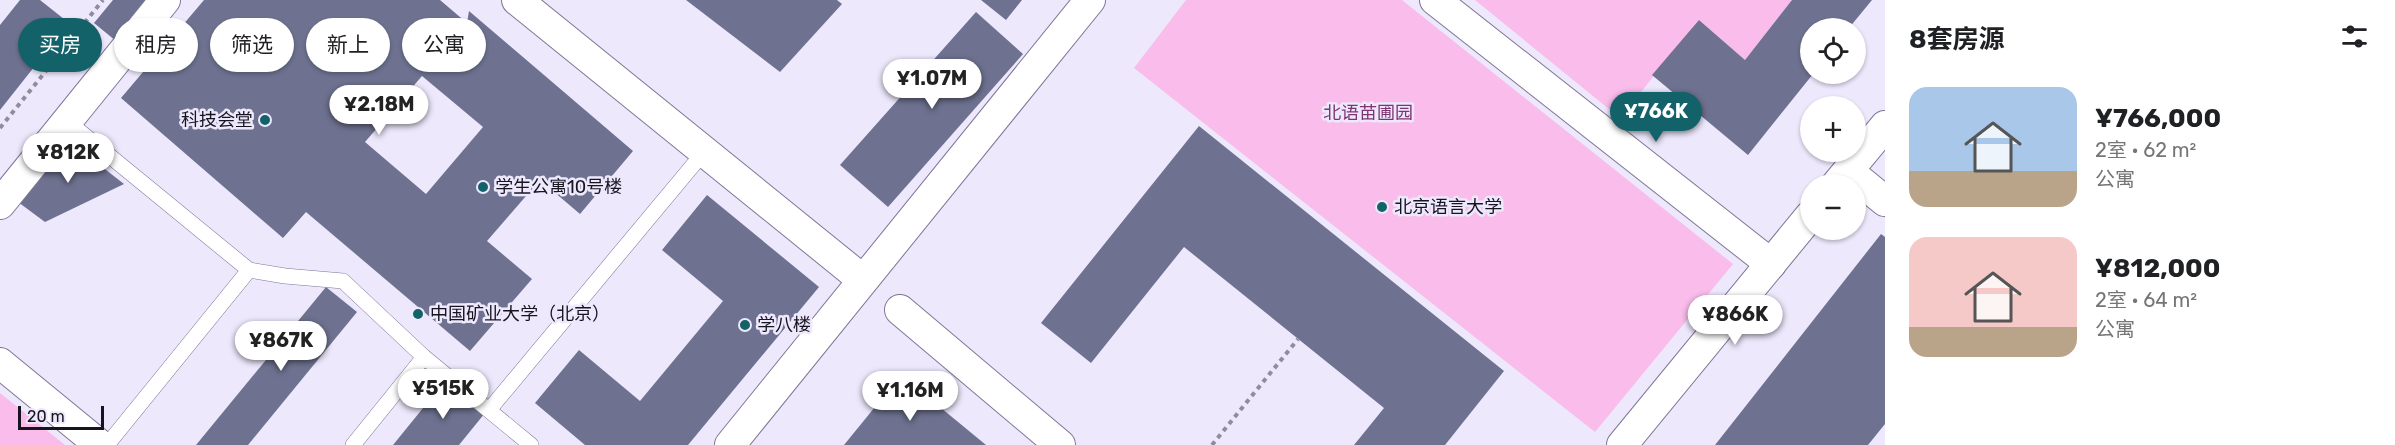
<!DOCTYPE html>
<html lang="zh">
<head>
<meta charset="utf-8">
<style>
	:root { --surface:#fff; --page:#f2f2f2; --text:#202124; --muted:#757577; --accent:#136269 }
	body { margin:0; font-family:Rubik,"Noto Sans SC",sans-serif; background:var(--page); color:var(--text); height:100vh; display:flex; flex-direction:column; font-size:22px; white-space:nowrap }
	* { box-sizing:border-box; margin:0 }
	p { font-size:20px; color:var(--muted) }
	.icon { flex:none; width:33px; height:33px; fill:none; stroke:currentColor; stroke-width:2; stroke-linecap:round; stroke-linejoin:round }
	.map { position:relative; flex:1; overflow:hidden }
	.side { display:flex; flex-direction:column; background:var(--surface); width:510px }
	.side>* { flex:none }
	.banner { position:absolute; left:18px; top:18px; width:570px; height:54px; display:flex; gap:12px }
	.tools { position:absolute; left:1800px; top:18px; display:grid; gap:12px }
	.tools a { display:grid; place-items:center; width:66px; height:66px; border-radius:50%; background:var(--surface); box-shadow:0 2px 4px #0004; font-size:30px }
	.scale { position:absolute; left:18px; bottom:15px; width:86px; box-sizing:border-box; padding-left:6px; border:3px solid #17141f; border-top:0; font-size:16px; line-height:21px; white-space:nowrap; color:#17141f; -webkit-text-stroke:4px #ede8fc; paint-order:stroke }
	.price { position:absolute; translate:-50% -51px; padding:0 14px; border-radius:21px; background:#fff; color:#222; font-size:20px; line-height:39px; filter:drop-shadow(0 2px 3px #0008) }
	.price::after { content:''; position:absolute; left:50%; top:36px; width:18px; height:14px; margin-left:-9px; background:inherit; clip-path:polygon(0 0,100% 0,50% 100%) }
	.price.selected { background:var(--accent); color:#fff }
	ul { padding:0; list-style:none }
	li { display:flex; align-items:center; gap:18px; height:150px; padding:0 24px }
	li span { display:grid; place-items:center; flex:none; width:168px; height:120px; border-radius:18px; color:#555 }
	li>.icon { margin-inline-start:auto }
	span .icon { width:72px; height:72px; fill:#fffc; stroke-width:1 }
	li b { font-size:26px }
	h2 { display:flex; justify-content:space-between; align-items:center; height:72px; padding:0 24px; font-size:26px }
	.tag { padding:0 21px; border-radius:27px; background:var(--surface); box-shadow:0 2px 4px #0004; font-size:21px; line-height:54px }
	.tag.selected { background:var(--accent); color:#fff }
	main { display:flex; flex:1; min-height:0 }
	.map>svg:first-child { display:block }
	.green { fill:#fabceb }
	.building { fill:#6e7290; fill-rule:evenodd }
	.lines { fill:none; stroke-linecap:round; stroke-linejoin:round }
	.service-casing { stroke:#7f7695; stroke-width:16 }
	.minor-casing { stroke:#7f7695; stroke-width:32 }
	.path { stroke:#908c9c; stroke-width:4; stroke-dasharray:4.5 4.5; stroke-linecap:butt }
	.service { stroke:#fff; stroke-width:15 }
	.minor { stroke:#fff; stroke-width:30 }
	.poi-dot { fill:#136269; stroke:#ede8fc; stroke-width:2 }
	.labels { text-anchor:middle; stroke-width:5; stroke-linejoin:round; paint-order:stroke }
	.park-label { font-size:18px; fill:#7f3371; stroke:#ede8fc }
	.poi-label { font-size:18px; fill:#17141f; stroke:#ede8fc; text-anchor:start }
</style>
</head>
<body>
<main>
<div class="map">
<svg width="1885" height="445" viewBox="0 0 1885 445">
	<rect width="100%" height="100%" fill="#ede8fc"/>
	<g class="green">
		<path d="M1186 0H1402L1733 264 1595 432 1134 68Z"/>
		<path d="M1475 0H1792L1745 60 1699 20 1620 118Z"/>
		<path d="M0 393 65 445H0Z"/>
	</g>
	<g class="building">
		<path d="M20 0H40L69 23 0 110V25Z"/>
		<path d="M113 0H149L116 41 94 23Z"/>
		<path d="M204 0H440L467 23 469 11 633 151 580 214 540 180 487 241 532 279 470 351 306 212 283 238 121 98ZM422 76 483 127 426 194 365 142Z"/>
		<path d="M686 0H837L842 4 780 72Z"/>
		<path d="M981 0H1022L1006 20Z"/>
		<path d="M1792 0H1872L1849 28H1810V74H1813L1748 155 1652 75 1699 20 1745 60Z"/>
		<path d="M976 12 1023 54 888 207 840 165Z"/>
		<path d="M1199 126 1504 371 1445 445H1354L1384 408 1184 247 1091 363 1041 323Z"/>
		<path d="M69 141 124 184 45 222 18 202Z"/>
		<path d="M707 195 819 287 688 445H585L535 403 579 350 640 401 723 301 662 250Z"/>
		<path d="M1881 234 1885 237V424L1868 445H1715Z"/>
		<path d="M326 287 357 312 248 445H196Z"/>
		<path d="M901 375 986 445H844Z"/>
		<path d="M445 381 485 413 459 445H393Z"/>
	</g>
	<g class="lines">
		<g class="service-casing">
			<g id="service">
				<path d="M67 121 249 270 285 276 343 281 424 357 531 445"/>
				<path d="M489 410 704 152"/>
				<path d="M107 445 249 270"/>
				<path d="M353 445 424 357"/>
			</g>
		</g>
		<g class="minor-casing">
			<g id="minor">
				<path d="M517 0 863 280"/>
				<path d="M1435 0 1771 264"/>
				<path d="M1848 171 1885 201"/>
				<path d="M1837 184 1885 126"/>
				<path d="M0 204 165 0"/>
				<path d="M900 310 1060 445"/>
				<path d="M0 363 100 445"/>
				<path d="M730 445 1090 0"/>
				<path d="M1622 445 1810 216"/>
			</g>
		</g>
		<g class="path">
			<path d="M0 128 103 0"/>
			<path d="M1212 445 1298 339"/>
		</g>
		<use href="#service" class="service"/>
		<use href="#minor" class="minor"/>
	</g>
	<g class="poi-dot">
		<circle cx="265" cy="120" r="6"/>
		<circle cx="483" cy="187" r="6"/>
		<circle cx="1382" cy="207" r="6"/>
		<circle cx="418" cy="314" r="6"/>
		<circle cx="745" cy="325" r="6"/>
	</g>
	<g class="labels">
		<g class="park-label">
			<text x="1368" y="119">北语苗圃园</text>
		</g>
		<g class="poi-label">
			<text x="253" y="126" text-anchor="end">科技会堂</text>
			<text x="495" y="193">学生公寓10号楼</text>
			<text x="1394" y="213">北京语言大学</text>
			<text x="430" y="320">中国矿业大学（北京）</text>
			<text x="757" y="331">学八楼</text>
		</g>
	</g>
</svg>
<div class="tools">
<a><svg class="icon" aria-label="locate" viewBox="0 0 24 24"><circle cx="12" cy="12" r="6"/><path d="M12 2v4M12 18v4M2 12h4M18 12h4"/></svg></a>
<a>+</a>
<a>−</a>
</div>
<div class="scale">20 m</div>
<b class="price" style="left:932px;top:110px">¥1.07M</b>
<b class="price" style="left:379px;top:136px">¥2.18M</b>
<b class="price selected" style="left:1656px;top:143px">¥766K</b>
<b class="price" style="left:68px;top:184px">¥812K</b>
<b class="price" style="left:1735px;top:346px">¥866K</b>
<b class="price" style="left:281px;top:372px">¥867K</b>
<b class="price" style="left:443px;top:420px">¥515K</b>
<b class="price" style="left:910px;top:422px">¥1.16M</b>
<div class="banner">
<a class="tag selected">买房</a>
<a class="tag">租房</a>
<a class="tag">筛选</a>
<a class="tag">新上</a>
<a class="tag">公寓</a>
</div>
</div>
<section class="side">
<h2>8套房源<svg class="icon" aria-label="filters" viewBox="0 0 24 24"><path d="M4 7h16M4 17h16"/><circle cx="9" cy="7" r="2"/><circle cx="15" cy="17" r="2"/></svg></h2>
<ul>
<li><span style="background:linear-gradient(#a9c7e8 70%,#b9a48a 0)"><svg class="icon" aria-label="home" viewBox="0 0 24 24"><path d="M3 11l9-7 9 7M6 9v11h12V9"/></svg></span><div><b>¥766,000</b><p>2室 · 62 m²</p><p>公寓</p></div></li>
<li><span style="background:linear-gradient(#f6c9c9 75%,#b9a48a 0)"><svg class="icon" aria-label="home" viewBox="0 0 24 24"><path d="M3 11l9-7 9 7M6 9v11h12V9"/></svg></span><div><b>¥812,000</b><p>2室 · 64 m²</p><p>公寓</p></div></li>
</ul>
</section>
</main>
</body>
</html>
